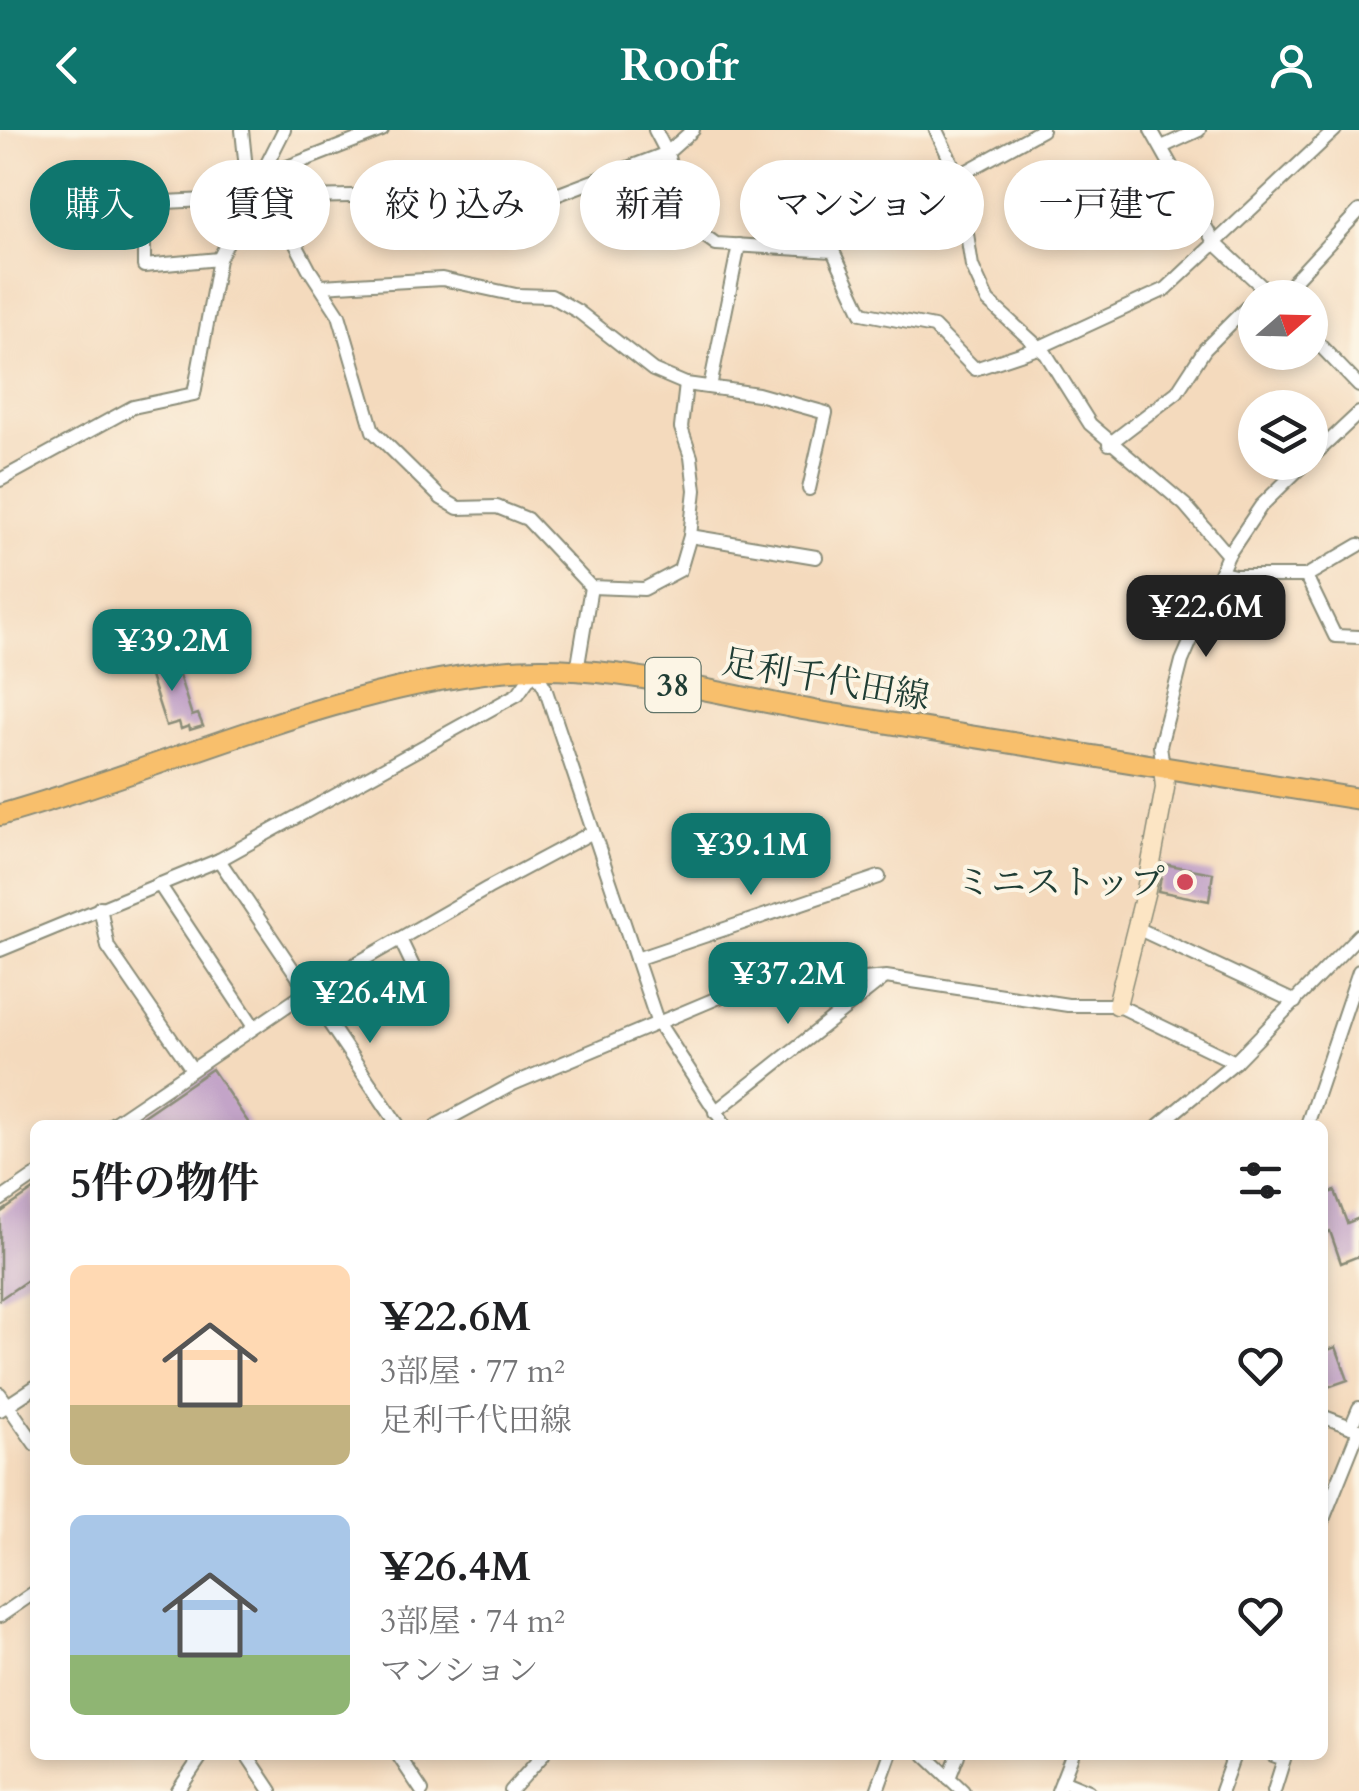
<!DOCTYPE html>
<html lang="ja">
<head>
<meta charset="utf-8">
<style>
	:root { --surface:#fff; --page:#f2f2f2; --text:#202124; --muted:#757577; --accent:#0f766e }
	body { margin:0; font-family:Cardo,"Noto Serif JP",serif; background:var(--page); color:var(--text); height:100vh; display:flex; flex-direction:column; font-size:38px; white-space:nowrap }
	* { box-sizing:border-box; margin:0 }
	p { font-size:32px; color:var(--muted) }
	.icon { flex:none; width:55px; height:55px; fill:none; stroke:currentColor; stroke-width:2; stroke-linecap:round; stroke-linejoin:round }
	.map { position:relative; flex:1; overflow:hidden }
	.details { position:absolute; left:30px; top:990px; width:1298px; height:640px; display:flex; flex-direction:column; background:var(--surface); border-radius:15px; box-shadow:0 5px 15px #0003 }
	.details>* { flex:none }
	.banner { position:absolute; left:30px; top:30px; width:1300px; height:90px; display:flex; gap:20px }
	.needle { width:65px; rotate:70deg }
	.controls { position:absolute; left:1238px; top:150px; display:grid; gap:20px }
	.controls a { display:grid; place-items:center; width:90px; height:90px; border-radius:50%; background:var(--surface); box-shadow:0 5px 15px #0003; font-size:50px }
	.price { position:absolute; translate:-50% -85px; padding:0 22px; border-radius:20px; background:var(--accent); color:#fff; font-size:32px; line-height:65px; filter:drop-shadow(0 2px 5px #0008) }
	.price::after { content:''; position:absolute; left:50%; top:60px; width:30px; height:22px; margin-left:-15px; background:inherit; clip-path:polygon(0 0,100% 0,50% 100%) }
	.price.selected { background:#222; color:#fff }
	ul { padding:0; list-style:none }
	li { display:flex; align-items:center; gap:30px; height:250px; padding:0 40px }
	li span { display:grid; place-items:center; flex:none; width:280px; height:200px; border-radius:15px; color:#555 }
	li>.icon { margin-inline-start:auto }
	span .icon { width:120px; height:120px; fill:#fffc; stroke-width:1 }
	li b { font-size:42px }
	h2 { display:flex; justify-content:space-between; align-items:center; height:120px; padding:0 40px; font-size:42px }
	.pill { padding:0 35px; border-radius:45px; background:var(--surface); box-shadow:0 5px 15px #0003; font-size:35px; line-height:90px }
	.pill.selected { background:var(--accent); color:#fff }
	header { display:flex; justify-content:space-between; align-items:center; height:130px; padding:0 40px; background:var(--accent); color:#fff; font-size:45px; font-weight:600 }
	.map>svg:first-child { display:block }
	.building { fill:#c3a4c8 }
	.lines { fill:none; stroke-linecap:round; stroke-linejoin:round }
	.street-casing { stroke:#8a8c78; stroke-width:16 }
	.secondary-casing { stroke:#8a8c78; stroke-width:21 }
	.primary-casing { stroke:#8a8c78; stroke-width:24 }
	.street { stroke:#fff; stroke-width:12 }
	.secondary { stroke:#fce5c4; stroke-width:18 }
	.primary { stroke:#f8bf6c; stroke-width:20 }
	.poi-dot { fill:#d1495b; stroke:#fcf5e5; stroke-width:4 }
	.labels { text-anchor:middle; stroke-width:8; stroke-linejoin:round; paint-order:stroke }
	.shield { fill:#fcf5e5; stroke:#617469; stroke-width:2.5 }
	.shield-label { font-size:32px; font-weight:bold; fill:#1f3d34 }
	.street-label { font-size:35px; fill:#1f3d34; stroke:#fcf5e5 }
	.poi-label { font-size:35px; fill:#1f3d34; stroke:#fcf5e5; text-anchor:end }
</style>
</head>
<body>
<header><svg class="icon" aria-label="back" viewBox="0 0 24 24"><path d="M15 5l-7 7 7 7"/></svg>Roofr<svg class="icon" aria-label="person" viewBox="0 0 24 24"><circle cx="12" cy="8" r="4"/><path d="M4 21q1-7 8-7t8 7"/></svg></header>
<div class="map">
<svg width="1359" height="1661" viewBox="0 0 1359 1661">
	<rect width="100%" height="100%" fill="#fcf5e5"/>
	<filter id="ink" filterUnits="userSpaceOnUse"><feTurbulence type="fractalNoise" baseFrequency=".01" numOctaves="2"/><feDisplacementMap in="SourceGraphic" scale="20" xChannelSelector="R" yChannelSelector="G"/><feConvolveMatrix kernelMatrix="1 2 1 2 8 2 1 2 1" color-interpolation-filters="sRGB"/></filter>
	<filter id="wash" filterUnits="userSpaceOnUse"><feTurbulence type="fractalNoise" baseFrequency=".0048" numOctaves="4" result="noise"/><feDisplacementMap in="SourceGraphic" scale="40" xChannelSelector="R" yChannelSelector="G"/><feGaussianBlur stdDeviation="2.25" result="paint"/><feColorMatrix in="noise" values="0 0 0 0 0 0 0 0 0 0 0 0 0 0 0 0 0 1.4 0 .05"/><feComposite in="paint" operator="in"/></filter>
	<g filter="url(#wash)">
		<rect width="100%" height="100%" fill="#f4dabd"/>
		<g id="blocks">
			<g class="building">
				<path d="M173 526 192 586 198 584 203 596 190 600 189 596 181 599 179 592 166 596 146 534Z"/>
				<path d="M1164 734 1213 743 1209 771 1158 761Z"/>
				<path d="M212 939 250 995H130Z"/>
				<path d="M35 1059V1145L0 1169V1083Z"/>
				<path d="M1335 1061 1347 1093 1359 1088V1126L1341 1133 1330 1101 1322 1104V1065Z"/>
				<path d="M1336 1217 1348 1250 1322 1259V1222Z"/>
			</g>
		</g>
	</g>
	<g filter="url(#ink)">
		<use href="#blocks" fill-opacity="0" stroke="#8a8c78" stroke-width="2.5"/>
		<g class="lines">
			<g class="street-casing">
				<g id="street">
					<path d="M242 0 249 68 453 64 497 83 514 81 667 23 693 0"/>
					<path d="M655 0 667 23 678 64 694 98 716 114 833 121 862 183 934 197 975 239 1038 218 1166 159 1335 0"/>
					<path d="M936 0 958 46 972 136 988 171 1046 224 1090 294 1185 375 1228 425"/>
					<path d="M1151 0 1214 112 1274 168"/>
					<path d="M1162 17 1199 0"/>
					<path d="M958 46 1042 0"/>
					<path d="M259 48 382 0"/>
					<path d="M267 68 280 84 309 139 339 185 373 301 441 368 458 378 497 377 527 389 591 457 644 459 680 440 690 406 695 360 691 327 681 298 686 254"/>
					<path d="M219 129 144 136V73L249 68"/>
					<path d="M321 156 442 149 516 165 551 166 579 182 653 240 686 254 758 264 826 283 809 359"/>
					<path d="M1278 168 1359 81"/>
					<path d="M1310 205 1359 256"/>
					<path d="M710 257 739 115"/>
					<path d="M1109 314 1177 262 1205 219 1255 169"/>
					<path d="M1310 329 1359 283"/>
					<path d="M0 350 133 277 194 264 219 129 284 0"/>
					<path d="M690 406 816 427"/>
					<path d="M1222 443 1235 446H1306L1359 415"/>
					<path d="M1306 446 1335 506 1359 507"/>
					<path d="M577 541 591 457"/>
					<path d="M1163 637 1160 616 1182 531 1228 425 1261 376 1306 332"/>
					<path d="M219 730 398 995"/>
					<path d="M159 754 254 897"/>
					<path d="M100 777 108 817 192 939"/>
					<path d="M1139 799 1295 872"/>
					<path d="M400 809 432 876"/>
					<path d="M0 820 219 730 518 564 535 540 545 558 657 891 725 995"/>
					<path d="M636 829 879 747"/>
					<path d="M715 982 884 848"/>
					<path d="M111 995 307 862 488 758 593 702"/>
					<path d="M437 995 513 954 734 861 886 847 1068 875H1117L1235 932"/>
					<path d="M1159 995 1235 932 1359 805"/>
					<path d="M1307 995 1359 841"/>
					<path d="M0 1070 35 1046"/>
					<path d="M0 1264 35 1314"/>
					<path d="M0 1280 35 1257"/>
					<path d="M1322 1286 1359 1300"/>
					<path d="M1351 1297 1359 1278"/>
					<path d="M1322 1392 1359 1300"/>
					<path d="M0 1486 35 1462"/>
					<path d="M247 1625 271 1661"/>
					<path d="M398 1625 422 1661"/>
					<path d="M925 1625 963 1661"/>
					<path d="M1273 1625 1284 1629 1274 1661"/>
					<path d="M949 1648 958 1625"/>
					<path d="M1062 1650 1089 1661"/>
					<path d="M178 1661 202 1625"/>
					<path d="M511 1661 543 1625"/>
					<path d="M877 1661 890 1625"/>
					<path d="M1058 1661 1072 1625"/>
					<path d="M1221 1661 1234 1625"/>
				</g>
			</g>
			<g class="secondary-casing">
				<path id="secondary" d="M1117 875 1146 760 1165 658 1163 637"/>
			</g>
			<g class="primary-casing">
				<path id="primary" d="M0 685C167 638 326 560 500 541 601 530 715 564 814 581 996 611 1178 639 1359 669"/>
			</g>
			<use href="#street" class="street"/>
			<use href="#secondary" class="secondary"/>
			<use href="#primary" class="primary"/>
		</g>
	</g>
	<circle class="poi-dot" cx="1185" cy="752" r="10"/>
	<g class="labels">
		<rect class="shield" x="645.5" y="528" width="55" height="54" rx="8"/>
		<g class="shield-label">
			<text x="673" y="566">38</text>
		</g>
		<g class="street-label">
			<text transform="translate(826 549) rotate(10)" y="12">足利千代田線</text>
		</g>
		<g class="poi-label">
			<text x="1165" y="764">ミニストップ</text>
		</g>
	</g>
</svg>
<div class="controls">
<a><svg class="needle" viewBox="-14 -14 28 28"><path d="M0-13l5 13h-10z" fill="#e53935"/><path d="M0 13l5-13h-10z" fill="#757577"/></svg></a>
<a><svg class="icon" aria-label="layers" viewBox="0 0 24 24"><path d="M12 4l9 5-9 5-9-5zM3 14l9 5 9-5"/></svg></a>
</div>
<b class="price selected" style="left:1206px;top:530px">¥22.6M</b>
<b class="price" style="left:172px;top:564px">¥39.2M</b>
<b class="price" style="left:751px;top:768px">¥39.1M</b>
<b class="price" style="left:788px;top:897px">¥37.2M</b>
<b class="price" style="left:370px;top:916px">¥26.4M</b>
<div class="banner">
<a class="pill selected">購入</a>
<a class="pill">賃貸</a>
<a class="pill">絞り込み</a>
<a class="pill">新着</a>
<a class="pill">マンション</a>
<a class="pill">一戸建て</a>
</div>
<section class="details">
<h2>5件の物件<svg class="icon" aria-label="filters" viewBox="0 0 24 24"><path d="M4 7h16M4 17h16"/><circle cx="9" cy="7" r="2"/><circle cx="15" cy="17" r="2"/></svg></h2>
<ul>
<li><span style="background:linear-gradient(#ffd9b3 70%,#c2b280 0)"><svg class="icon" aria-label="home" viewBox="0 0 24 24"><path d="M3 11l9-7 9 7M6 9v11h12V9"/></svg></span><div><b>¥22.6M</b><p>3部屋 · 77 m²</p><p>足利千代田線</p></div><svg class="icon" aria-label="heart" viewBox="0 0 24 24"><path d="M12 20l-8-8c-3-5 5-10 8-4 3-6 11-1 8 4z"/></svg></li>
<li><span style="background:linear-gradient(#a9c7e8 70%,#8fb573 0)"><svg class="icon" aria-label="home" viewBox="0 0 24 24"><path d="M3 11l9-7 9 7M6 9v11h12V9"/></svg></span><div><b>¥26.4M</b><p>3部屋 · 74 m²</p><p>マンション</p></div><svg class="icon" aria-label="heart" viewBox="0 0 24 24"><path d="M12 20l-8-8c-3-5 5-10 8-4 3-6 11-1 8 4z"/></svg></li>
</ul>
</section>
</div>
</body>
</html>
